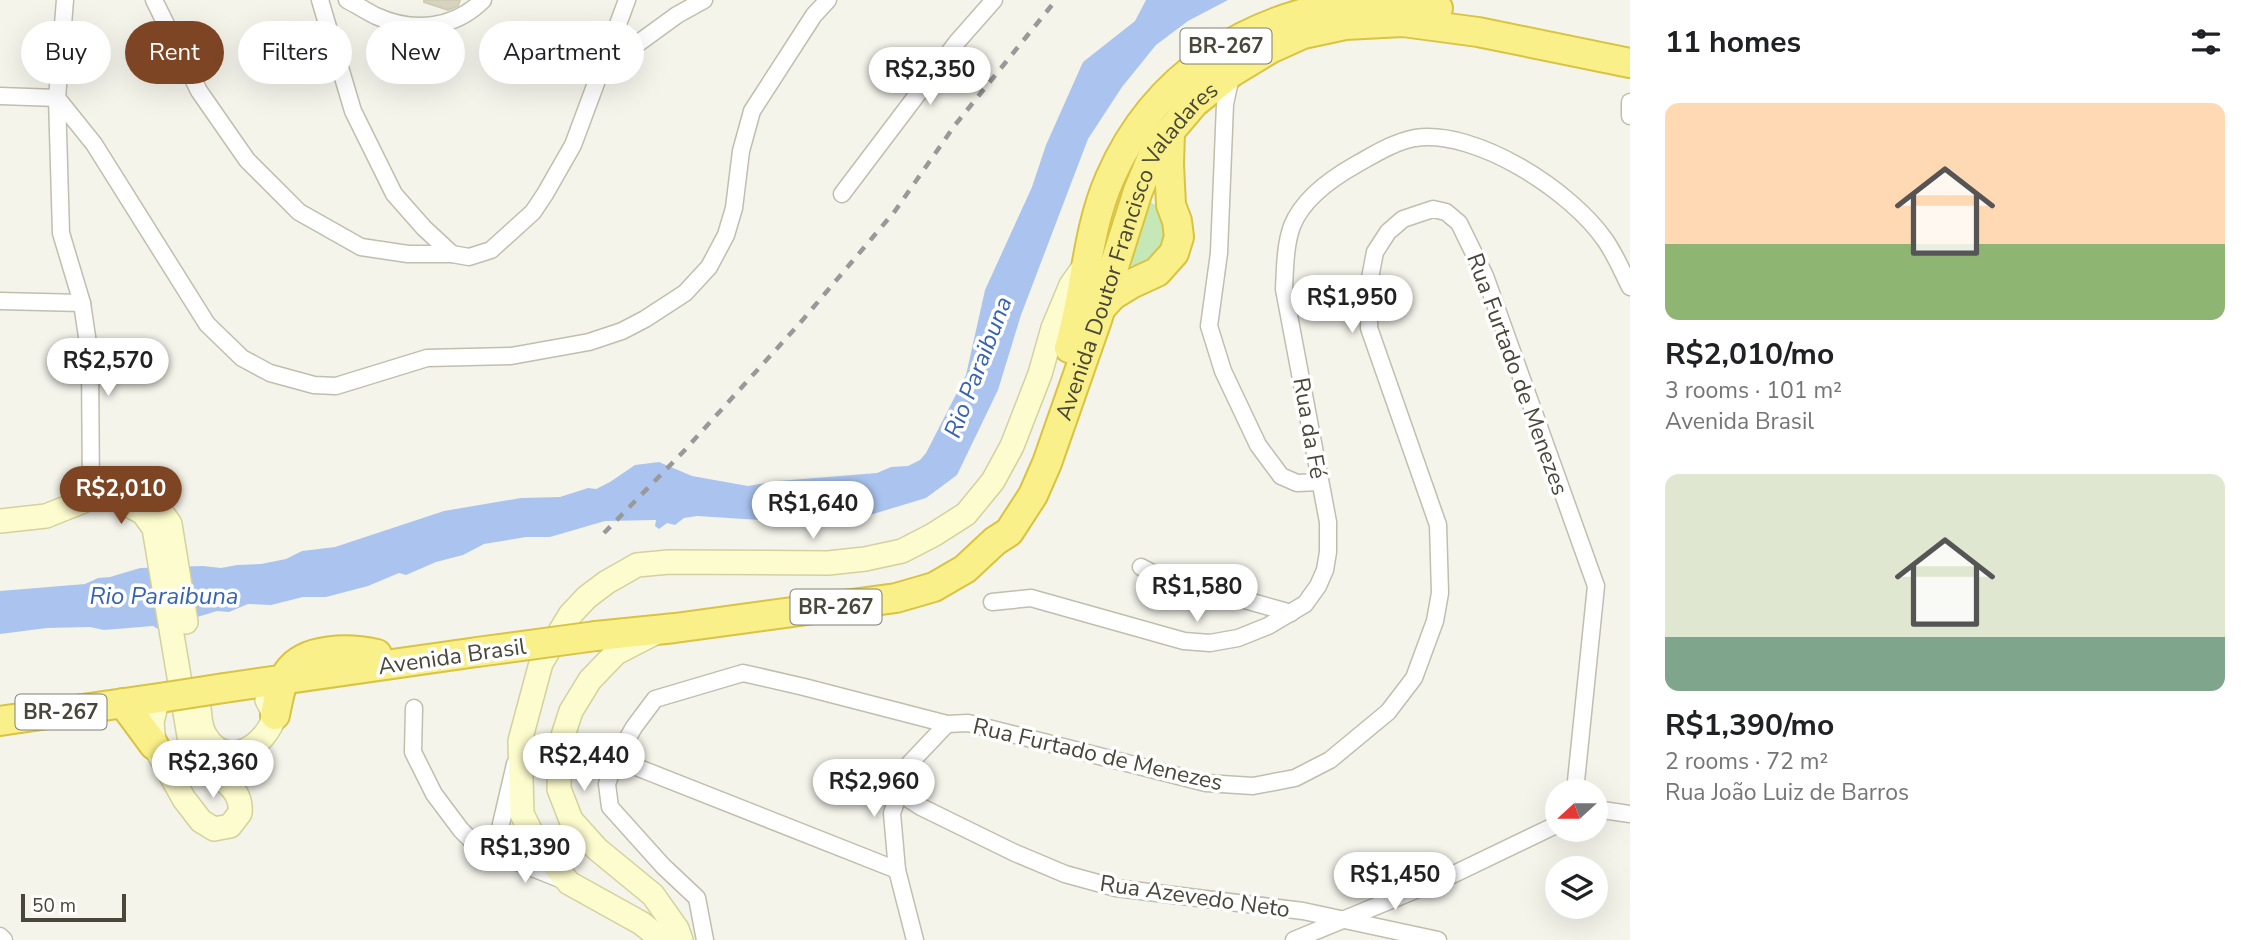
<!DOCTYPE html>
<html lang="en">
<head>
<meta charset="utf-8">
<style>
	:root { --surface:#fff; --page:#f2f2f2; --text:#202124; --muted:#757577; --accent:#7e4524 }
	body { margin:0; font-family:"Nunito Sans",sans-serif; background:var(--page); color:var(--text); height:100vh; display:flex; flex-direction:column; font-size:26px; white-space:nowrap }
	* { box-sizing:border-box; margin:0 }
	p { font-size:23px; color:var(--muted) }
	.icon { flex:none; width:38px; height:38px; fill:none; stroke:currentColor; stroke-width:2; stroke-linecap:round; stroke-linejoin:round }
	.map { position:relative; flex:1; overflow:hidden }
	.details { display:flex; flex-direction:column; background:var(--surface); width:630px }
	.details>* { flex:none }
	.banner { position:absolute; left:21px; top:21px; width:665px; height:63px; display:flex; gap:14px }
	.needle { width:46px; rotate:249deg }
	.controls { position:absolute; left:1545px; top:779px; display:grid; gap:14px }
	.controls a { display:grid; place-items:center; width:63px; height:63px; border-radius:50%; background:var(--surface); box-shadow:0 7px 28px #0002; font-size:35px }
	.scale { position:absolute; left:21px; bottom:18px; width:105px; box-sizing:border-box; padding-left:7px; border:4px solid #494739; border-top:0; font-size:19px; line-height:24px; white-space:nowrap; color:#494739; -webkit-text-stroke:5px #fff; paint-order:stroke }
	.price { position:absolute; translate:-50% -60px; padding:0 16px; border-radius:24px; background:#fff; color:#222; font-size:23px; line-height:46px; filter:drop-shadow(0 2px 4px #0008) }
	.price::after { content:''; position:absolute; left:50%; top:42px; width:21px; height:16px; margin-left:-10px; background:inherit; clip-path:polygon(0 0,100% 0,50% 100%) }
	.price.active { background:var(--accent); color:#fff }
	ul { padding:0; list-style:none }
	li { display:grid; align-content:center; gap:14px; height:371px; padding:0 35px }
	li span { display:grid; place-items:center; height:217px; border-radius:14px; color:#555 }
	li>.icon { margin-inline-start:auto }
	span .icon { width:126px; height:126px; fill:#fffc; stroke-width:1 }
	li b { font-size:30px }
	h2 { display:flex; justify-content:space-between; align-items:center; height:84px; padding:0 35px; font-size:30px }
	.chip { padding:0 24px; border-radius:32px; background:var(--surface); box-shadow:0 7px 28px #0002; font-size:24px; line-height:63px }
	.chip.active { background:var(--accent); color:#fff }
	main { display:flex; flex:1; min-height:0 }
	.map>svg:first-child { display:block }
	.green { fill:#c6e7b6 }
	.water { fill:#abc4ef }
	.building { fill:#d6d3c1; stroke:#d1ccb4; stroke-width:2 }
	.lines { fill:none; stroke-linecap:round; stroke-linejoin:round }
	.minor-casing { stroke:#c1beae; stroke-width:19 }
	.secondary-casing { stroke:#d3d19d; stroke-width:26 }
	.trunk-casing { stroke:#d9c342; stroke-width:32 }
	.minor { stroke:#fff; stroke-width:16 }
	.secondary { stroke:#fdfcce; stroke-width:23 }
	.trunk { stroke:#faf089; stroke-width:28 }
	.rail { stroke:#999; stroke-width:4.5; stroke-dasharray:9 9; stroke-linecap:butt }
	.trunk-bridge-casing { stroke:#d9c342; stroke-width:32; stroke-linecap:butt }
	.trunk-bridge { stroke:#faf089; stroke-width:28 }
	.labels { text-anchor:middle; stroke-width:7; stroke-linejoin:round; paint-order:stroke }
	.shield { fill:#fff; stroke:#807e74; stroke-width:2 }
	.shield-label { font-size:21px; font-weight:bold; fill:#494739 }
	.street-label { font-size:23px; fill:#494739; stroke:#fff }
	.water-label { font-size:24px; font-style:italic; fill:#3562b3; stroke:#fff }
</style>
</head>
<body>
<main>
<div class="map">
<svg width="1630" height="940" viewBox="0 0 1630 940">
	<rect width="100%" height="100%" fill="#f5f4eb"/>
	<path class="green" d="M1142 199C1173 209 1166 227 1163 253 1149 261 1139 269 1122 264Z"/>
	<path class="water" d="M1146 0H1228L1188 21 1156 45 1122 87 1088 139 1021 315 998 390 957 475 926 498 837 525 697 516 684 518 675 525 667 523 659 529 655 526 656 520 605 521 550 537H526L484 544 463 555 436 562 406 575 399 573 368 586 326 597H303L271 605 248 604 229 612 217 611 158 629 153 626 104 630 90 627 47 628 0 634V591L85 584 98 578 110 577 140 568 203 566 221 568 237 565 261 564 286 559 302 551 335 547 444 511 521 498 560 497 588 488 596 489 610 482 635 465 659 462 692 476 748 486 778 481 877 473 891 467 908 466 920 460 926 453 966 375 985 290 1032 187 1046 145 1083 62 1135 21Z"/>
	<path class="building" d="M424 0H460L458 6 448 10 424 2Z"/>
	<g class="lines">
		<g class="minor-casing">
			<g id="minor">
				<path d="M65 0 57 98 61 233 82 303 90 357 91 498"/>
				<path d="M154 0 199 91 247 160 299 212 361 247 408 254H452L469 257 491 250 533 212 545 194 573 145 627 0"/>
				<path d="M320 0 353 111 394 194 424 228 452 254"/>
				<path d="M347 0C357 5 366 11 376 16 413 33 454 29 483 0"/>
				<path d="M600 71 677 15 704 0"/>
				<path d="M1231 76 1225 104 1219 253 1209 326 1223 371 1258 445 1281 476 1297 483 1320 482"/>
				<path d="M0 96 57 98"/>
				<path d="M57 98 94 144 207 324 242 358 270 373 314 385 336 386 427 358 511 356 589 342 622 331 645 319 685 293 709 267 726 235 734 208 741 151 752 111 814 15 828 0"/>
				<path d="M1630 102V116"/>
				<path d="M842 194 957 42 994 0"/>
				<path d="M0 301 82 303"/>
				<path d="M1141 567 1168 581 1220 593 1291 613"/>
				<path d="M992 602 1031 598 1184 641 1210 643 1238 638 1268 626 1305 604 1318 586 1325 570 1328 552V522L1284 289C1285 269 1285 245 1292 226 1303 198 1332 178 1357 164 1375 154 1394 142 1415 138 1477 129 1571 191 1605 240 1615 254 1622 271 1630 287"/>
				<path d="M414 708 413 752 434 794 461 830 477 846 565 881"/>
				<path d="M616 759 897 870"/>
				<path d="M898 792 921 807 1015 853 1065 874 1116 888 1303 911 1438 940"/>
				<path d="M1596 809 1630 814"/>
				<path d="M494 854 515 764"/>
				<path d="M0 936 4 940"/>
				<path d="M705 940 697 898 663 866 610 807 607 784 616 759 634 727 655 699 743 673 804 687 947 724 968 723 1206 783 1253 786 1295 778 1330 760 1388 712 1414 678 1435 621 1440 593 1438 525 1369 328 1370 278 1375 252 1388 232 1403 219 1433 209 1446 212 1459 223 1485 276 1596 586 1575 791"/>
				<path d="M915 940 897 870 892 813 910 763 947 724"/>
				<path d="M1294 940 1452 875 1558 824"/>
			</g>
		</g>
		<g class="secondary-casing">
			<g id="secondary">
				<path d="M114 497 143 513 154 528 189 736C192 745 196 754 202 761 217 778 243 787 240 813L230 826 214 829 201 821 184 799 154 745 152 722 158 698"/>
				<path d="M0 521 46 516 91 498 114 497 130 493 143 496 155 503 170 524 186 622"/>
				<path d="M655 633 616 653 590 680 571 711 560 745 559 789 571 820 597 849 653 895 677 929 681 940"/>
				<path d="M199 708C200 717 200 727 205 735 226 772 266 746 275 715L267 700"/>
				<path d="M659 940 655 934 641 923 569 883 538 846 522 814 520 741 541 663 570 615 587 597 607 582 637 565 669 562 828 563 865 559 902 551 933 535 966 514 993 481 1012 446 1040 374 1053 328 1071 285 1081 271"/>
			</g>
		</g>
		<g class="trunk-casing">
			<g id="trunk">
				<path d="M1101 308 1113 295 1131 284 1157 272 1174 253 1179 237 1177 221 1171 205 1169 165 1170 131"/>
				<path d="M1069 348C1086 293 1086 232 1110 178 1155 74 1248 17 1358 2 1384 0 1412 3 1438 8"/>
				<path id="s1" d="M596 636 675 628 896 598 934 587 965 569 995 541 1009 532 1033 495 1047 463 1097 320 1138 191 1156 148 1194 103 1232 72 1270 49 1303 34 1345 25 1403 22 1478 32 1630 63"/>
				<path d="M224 688 477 652"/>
				<path d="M123 703 154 745"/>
				<path d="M275 715C278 701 280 684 288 672 305 647 350 648 377 654"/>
				<path d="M0 721 166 697"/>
			</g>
		</g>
		<use href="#minor" class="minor"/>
		<use href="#secondary" class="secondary"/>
		<use href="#trunk" class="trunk"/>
		<path class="rail" d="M604 533 683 452 800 323 895 211 955 125 1056 0"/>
		<g class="trunk-bridge-casing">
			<g id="trunk-bridge">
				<path d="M477 652 596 636"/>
				<path d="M166 697 224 688"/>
			</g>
		</g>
		<use href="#trunk-bridge" class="trunk-bridge"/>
	</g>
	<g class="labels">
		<g class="shield">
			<rect x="1180.5" y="28.5" width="91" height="35" rx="5"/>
			<rect x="790.5" y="589.5" width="91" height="35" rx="5"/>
			<rect x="15.5" y="694.5" width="91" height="35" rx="5"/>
		</g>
		<g class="shield-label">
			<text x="1226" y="53">BR-267</text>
			<text x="836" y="614">BR-267</text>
			<text x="61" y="719">BR-267</text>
		</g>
		<g class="street-label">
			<text dy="8" stroke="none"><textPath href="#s1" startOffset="747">Avenida Doutor Francisco Valadares</textPath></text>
			<text transform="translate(1518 374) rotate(70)" y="8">Rua Furtado de Menezes</text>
			<text transform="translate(1310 428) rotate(80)" y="8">Rua da Fé</text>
			<text transform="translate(452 656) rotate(-8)" y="8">Avenida Brasil</text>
			<text transform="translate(1098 754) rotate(13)" y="8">Rua Furtado de Menezes</text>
			<text transform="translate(1195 896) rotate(8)" y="8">Rua Azevedo Neto</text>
		</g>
		<g class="water-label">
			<text transform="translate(978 367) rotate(-69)" y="8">Rio Paraibuna</text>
			<text x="164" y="604">Rio Paraibuna</text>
		</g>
	</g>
</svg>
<div class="controls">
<a><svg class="needle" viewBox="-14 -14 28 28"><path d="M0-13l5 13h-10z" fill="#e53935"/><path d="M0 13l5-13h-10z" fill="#757577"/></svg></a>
<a><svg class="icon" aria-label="layers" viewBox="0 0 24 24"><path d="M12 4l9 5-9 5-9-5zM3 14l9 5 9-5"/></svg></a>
</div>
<div class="scale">50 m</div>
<b class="price" style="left:930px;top:107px">R$2,350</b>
<b class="price" style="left:1352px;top:335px">R$1,950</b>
<b class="price" style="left:108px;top:398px">R$2,570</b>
<b class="price active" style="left:121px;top:526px">R$2,010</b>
<b class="price" style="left:813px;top:541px">R$1,640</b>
<b class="price" style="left:1197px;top:624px">R$1,580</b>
<b class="price" style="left:584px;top:793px">R$2,440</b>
<b class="price" style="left:213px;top:800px">R$2,360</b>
<b class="price" style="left:874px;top:819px">R$2,960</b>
<b class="price" style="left:525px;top:885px">R$1,390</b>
<b class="price" style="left:1395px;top:912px">R$1,450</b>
<div class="banner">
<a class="chip">Buy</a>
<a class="chip active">Rent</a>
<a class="chip">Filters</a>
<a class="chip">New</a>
<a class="chip">Apartment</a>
</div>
</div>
<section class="details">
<h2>11 homes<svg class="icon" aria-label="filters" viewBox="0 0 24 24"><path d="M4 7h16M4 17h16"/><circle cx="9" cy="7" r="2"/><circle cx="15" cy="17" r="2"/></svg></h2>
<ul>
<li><span style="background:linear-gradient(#ffd9b3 65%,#8fb573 0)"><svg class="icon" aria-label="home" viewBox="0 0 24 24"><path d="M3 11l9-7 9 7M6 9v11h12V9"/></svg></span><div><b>R$2,010/mo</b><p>3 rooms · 101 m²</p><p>Avenida Brasil</p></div></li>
<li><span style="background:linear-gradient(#dfe7d0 75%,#7fa58c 0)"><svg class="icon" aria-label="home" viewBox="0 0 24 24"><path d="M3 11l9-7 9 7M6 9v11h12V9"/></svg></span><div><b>R$1,390/mo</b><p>2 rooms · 72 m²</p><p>Rua João Luiz de Barros</p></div></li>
</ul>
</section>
</main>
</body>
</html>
